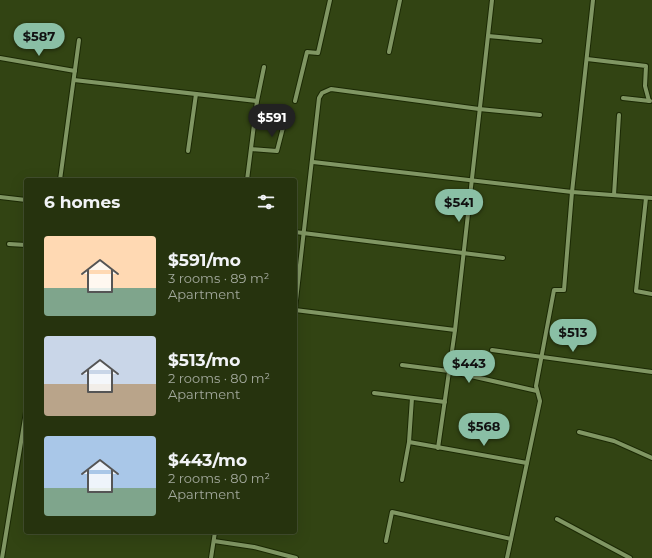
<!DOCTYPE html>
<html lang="en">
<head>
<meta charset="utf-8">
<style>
	:root { --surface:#26330e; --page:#2e3b17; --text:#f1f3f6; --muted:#a4aa9e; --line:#424e2e; --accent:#8abfa5 }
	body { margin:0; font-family:Montserrat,sans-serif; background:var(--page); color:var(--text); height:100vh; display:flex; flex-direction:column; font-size:15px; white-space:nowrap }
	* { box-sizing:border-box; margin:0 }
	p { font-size:13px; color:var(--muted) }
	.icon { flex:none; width:22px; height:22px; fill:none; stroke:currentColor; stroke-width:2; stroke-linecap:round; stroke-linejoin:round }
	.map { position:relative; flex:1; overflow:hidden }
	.panel { position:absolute; left:24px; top:178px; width:273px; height:356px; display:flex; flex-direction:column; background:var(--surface); border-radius:4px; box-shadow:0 4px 16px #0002,0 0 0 1px var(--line) }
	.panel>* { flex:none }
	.price { position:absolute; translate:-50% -34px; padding:0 9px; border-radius:14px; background:var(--accent); color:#111; font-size:13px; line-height:26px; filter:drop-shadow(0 1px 2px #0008) }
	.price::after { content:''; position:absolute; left:50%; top:24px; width:12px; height:9px; margin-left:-6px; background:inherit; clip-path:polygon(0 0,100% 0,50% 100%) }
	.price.on { background:#222; color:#fff }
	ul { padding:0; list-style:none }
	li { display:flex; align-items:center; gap:12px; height:100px; padding:0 20px }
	li span { display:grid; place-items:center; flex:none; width:112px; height:80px; border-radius:4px; color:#555 }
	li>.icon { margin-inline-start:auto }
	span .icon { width:48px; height:48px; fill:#fffc; stroke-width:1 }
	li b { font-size:17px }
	h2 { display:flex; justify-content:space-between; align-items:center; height:48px; padding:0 20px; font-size:17px }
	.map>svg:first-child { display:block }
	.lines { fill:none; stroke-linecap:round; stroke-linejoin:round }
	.street-casing { stroke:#1b2904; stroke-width:6 }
	.street { stroke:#809663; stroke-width:4 }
</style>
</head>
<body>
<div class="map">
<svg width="652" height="558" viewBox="0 0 652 558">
	<rect width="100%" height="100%" fill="#324413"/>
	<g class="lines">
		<g class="street-casing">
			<g id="street">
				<path d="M488 36 540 41"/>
				<path d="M389 52 400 0"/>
				<path d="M0 58 75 71"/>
				<path d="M587 59 646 66 645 86 649 101"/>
				<path d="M74 80 257 101"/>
				<path d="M623 98 650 101"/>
				<path d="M295 101 307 52 318 53 330 0"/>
				<path d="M251 149 277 151 286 116"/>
				<path d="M188 151 196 94"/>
				<path d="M313 162 572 192 652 198"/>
				<path d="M60 180 79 40"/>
				<path d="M247 180 257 101 264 67"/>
				<path d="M614 195 619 115"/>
				<path d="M0 197 26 200"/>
				<path d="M646 198 636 291 652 294"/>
				<path d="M295 232 503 258"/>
				<path d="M9 244 26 245"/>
				<path d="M295 309 319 98 322 93 331 89 479 109 540 115"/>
				<path d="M295 310 455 330"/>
				<path d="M492 350 652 372"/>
				<path d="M402 365 449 371 537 391"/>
				<path d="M374 393 445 402"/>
				<path d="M579 432 614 441 652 458"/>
				<path d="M409 442 527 463"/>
				<path d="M438 448 455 330 492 0"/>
				<path d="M402 480 409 442 412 398"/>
				<path d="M557 519 630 558"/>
				<path d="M214 541 254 547 296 558"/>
				<path d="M386 541 392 512 511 539"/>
				<path d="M2 558 26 412"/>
				<path d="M211 558 215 532"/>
				<path d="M507 558 540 401 536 386 554 290H564L572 192 593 0"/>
			</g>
		</g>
		<use href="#street" class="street"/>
	</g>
</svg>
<b class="price" style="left:39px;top:57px">$587</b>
<b class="price on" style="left:272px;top:138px">$591</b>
<b class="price" style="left:459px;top:223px">$541</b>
<b class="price" style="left:573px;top:353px">$513</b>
<b class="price" style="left:469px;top:384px">$443</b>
<b class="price" style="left:484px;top:447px">$568</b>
<section class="panel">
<h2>6 homes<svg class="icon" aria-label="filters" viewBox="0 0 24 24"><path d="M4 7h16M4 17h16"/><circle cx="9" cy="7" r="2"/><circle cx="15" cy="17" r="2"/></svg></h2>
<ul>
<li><span style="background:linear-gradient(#ffd9b3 65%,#7fa58c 0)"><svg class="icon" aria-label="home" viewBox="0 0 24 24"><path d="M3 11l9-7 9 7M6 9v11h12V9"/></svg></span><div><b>$591/mo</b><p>3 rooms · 89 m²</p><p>Apartment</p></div></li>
<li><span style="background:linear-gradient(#c9d6e8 60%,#b9a48a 0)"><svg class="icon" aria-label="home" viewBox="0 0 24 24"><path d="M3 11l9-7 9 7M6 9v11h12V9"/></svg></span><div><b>$513/mo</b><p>2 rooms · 80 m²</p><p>Apartment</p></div></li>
<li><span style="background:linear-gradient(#a9c7e8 65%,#7fa58c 0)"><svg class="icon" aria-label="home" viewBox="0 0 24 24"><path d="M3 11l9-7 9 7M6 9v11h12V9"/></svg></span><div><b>$443/mo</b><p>2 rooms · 80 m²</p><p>Apartment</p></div></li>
</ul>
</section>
</div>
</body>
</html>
